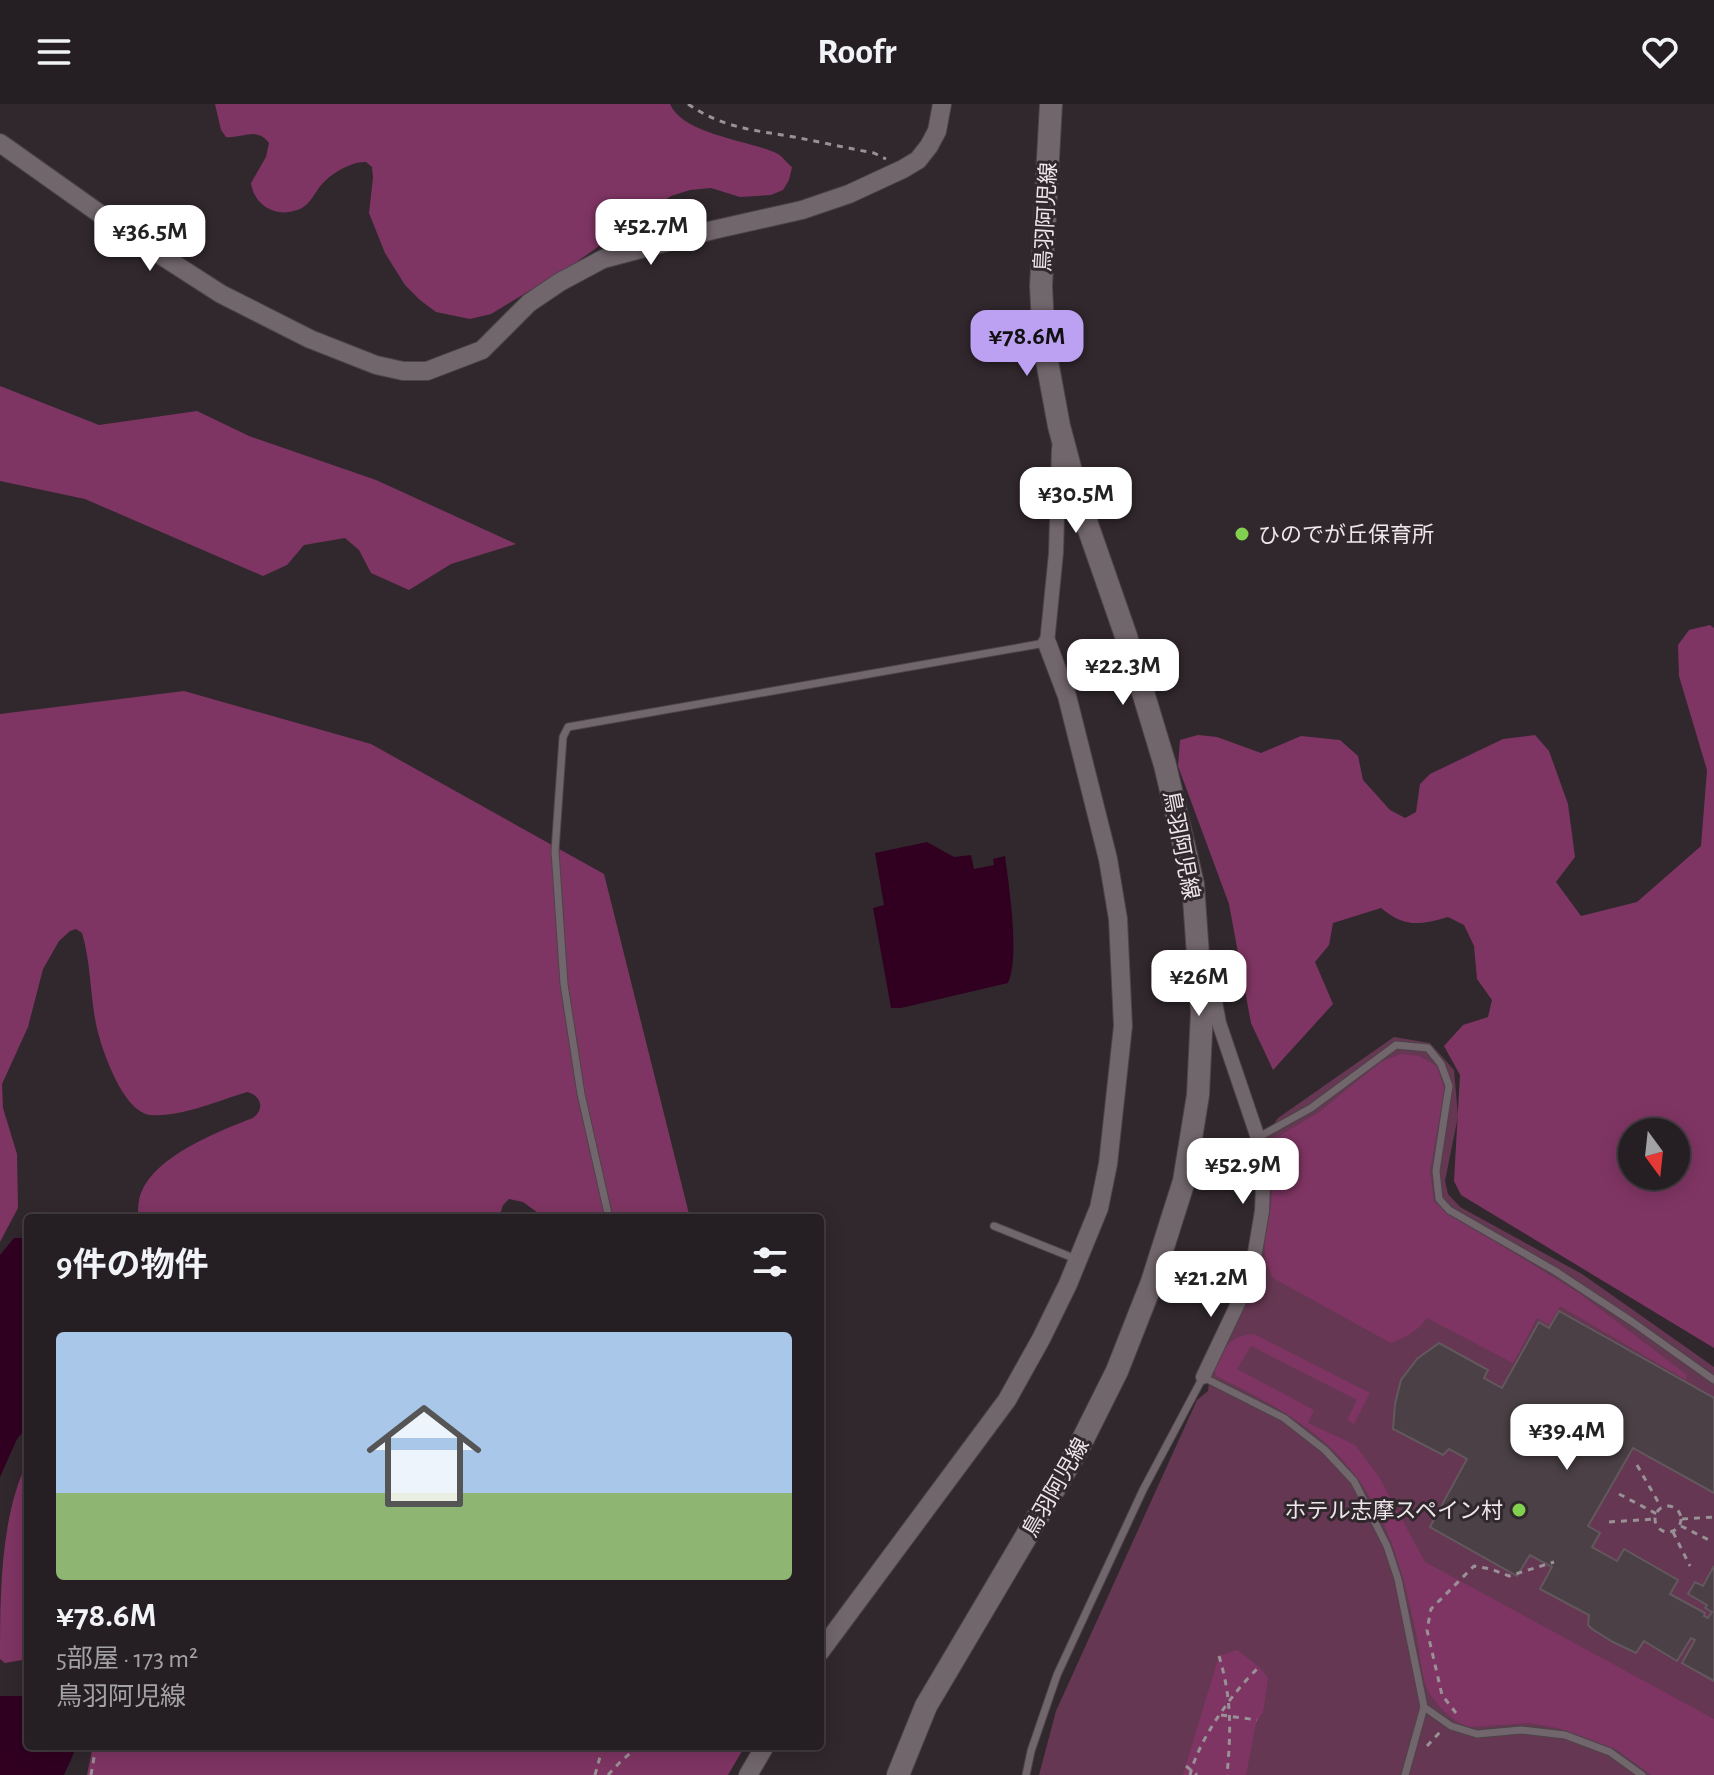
<!DOCTYPE html>
<html lang="ja">
<head>
<meta charset="utf-8">
<style>
	:root { --surface:#251e22; --page:#2d272a; --text:#f1f3f6; --muted:#a3a2a5; --line:#423c40; --accent:#bca0f2 }
	body { margin:0; font-family:"Alegreya Sans","Noto Sans JP",sans-serif; background:var(--page); color:var(--text); height:100vh; display:flex; flex-direction:column; font-size:30px; white-space:nowrap }
	* { box-sizing:border-box; margin:0 }
	p { font-size:26px; color:var(--muted) }
	.icon { flex:none; width:44px; height:44px; fill:none; stroke:currentColor; stroke-width:2; stroke-linecap:round; stroke-linejoin:round }
	.map { position:relative; flex:1; overflow:hidden }
	.panel { position:absolute; left:24px; top:1110px; width:800px; height:536px; display:flex; flex-direction:column; background:var(--surface); border-radius:8px; box-shadow:0 4px 20px #0003,0 0 0 2px var(--line) }
	.panel>* { flex:none }
	.needle { width:52px; rotate:165deg }
	.fabs { position:absolute; left:1618px; top:1014px; display:grid; gap:16px }
	.fabs a { display:grid; place-items:center; width:72px; height:72px; border-radius:50%; background:var(--surface); box-shadow:0 4px 20px #0003,0 0 0 2px var(--line); font-size:40px }
	.price { position:absolute; translate:-50% -68px; padding:0 18px; border-radius:16px; background:#fff; color:#222; font-size:26px; line-height:52px; filter:drop-shadow(0 2px 4px #0008) }
	.price::after { content:''; position:absolute; left:50%; top:48px; width:24px; height:18px; margin-left:-12px; background:inherit; clip-path:polygon(0 0,100% 0,50% 100%) }
	.price.selected { background:var(--accent); color:#111 }
	ul { padding:0; list-style:none }
	li { display:grid; align-content:center; gap:16px; height:424px; padding:0 32px }
	li+li { border-top:2px solid var(--line) }
	li span { display:grid; place-items:center; height:248px; border-radius:8px; color:#555 }
	li>.icon { margin-inline-start:auto }
	span .icon { width:144px; height:144px; fill:#fffc; stroke-width:1 }
	li b { font-size:34px }
	h2 { display:flex; justify-content:space-between; align-items:center; height:96px; padding:0 32px; font-size:34px }
	header { display:flex; justify-content:space-between; align-items:center; height:104px; padding:0 32px; background:var(--surface); font-size:36px; font-weight:700 }
	.map>svg:first-child { display:block }
	.green { fill:#663752 }
	.forest { fill:#7f3563; fill-rule:evenodd }
	.water { fill:#310021 }
	.building { fill:#4a4045; stroke:#62585d; stroke-width:2 }
	.lines { fill:none; stroke-linecap:round; stroke-linejoin:round }
	.service-casing { stroke:#4c4448; stroke-width:9 }
	.minor-casing { stroke:#4c4448; stroke-width:16 }
	.tertiary-casing { stroke:#4c4448; stroke-width:20 }
	.secondary-casing { stroke:#4c4448; stroke-width:24 }
	.path { stroke:#989195; stroke-width:3; stroke-dasharray:6 6; stroke-linecap:butt }
	.service { stroke:#71666c; stroke-width:7 }
	.minor { stroke:#71666c; stroke-width:14 }
	.tertiary { stroke:#71666c; stroke-width:18 }
	.secondary { stroke:#71666c; stroke-width:22 }
	.poi-dot { fill:#82d04f; stroke:#31282d; stroke-width:3 }
	.labels { text-anchor:middle; stroke-width:6; stroke-linejoin:round; paint-order:stroke }
	.street-label { font-size:22px; fill:#ede7ea; stroke:#31282d }
	.poi-label { font-size:22px; fill:#ede7ea; stroke:#31282d; text-anchor:start }
</style>
</head>
<body>
<header><svg class="icon" aria-label="menu" viewBox="0 0 24 24"><path d="M4 6h16M4 12h16M4 18h16"/></svg>Roofr<svg class="icon" aria-label="heart" viewBox="0 0 24 24"><path d="M12 20l-8-8c-3-5 5-10 8-4 3-6 11-1 8 4z"/></svg></header>
<div class="map">
<svg width="1714" height="1671" viewBox="0 0 1714 1671">
	<rect width="100%" height="100%" fill="#31282d"/>
	<path class="green" d="M1394 933 1430 939 1454 966 1458 1012 1445 1077 1448 1090 1460 1103 1582 1170 1714 1263V1671H1039L1056 1607 1197 1296 1208 1287 1211 1263 1262 1171 1261 1149 1264 1034 1278 1014Z"/>
	<g class="forest">
		<path d="M215 0H670C683 31 750 36 778 50 783 53 787 59 792 63L789 76 783 86 771 91 740 93 711 84 690 86 671 92 575 159 491 210 470 215 436 208 420 196 405 181 385 149 369 109 373 74 372 63 366 58C352 57 332 69 323 79 314 88 311 102 297 106 275 114 254 101 251 79L266 53 269 39C257 22 243 35 226 33L221 26Z"/>
		<path d="M0 282 99 321 197 307 249 332 376 376 516 440 451 460 409 486 371 469 359 446 345 434 304 441 287 461 263 472 85 395 0 377Z"/>
		<path d="M1710 521 1714 524V1244L1461 1091 1454 1077 1460 971 1444 942 1463 921 1488 913 1492 896 1477 875 1474 842 1464 821 1448 813C1420 821 1405 824 1381 804L1333 819 1329 841 1315 858 1333 900 1273 966 1251 919 1229 800 1178 662 1180 636 1198 631 1217 633 1261 649 1301 632 1340 636 1358 652 1363 676 1390 706 1405 714 1416 708 1420 680 1430 670 1503 635 1535 631 1549 647 1568 700 1575 753 1556 778 1581 812 1637 798 1701 742 1707 666 1679 572 1678 541 1689 526ZM1632 1028H1676V1072H1632Z"/>
		<path d="M184 587 371 640 604 770 690 1114H545L523 1098 509 1095 503 1101 499 1114H138C138 1106 138 1096 141 1089 155 1052 219 1027 253 1014 266 1004 260 991 247 988 217 997 182 1013 151 1011 123 1009 101 944 96 920 90 890 91 859 82 829L76 825 70 827 59 837 43 865 28 923 2 980 3 1004 17 1050 18 1104 0 1138V610Z"/>
		<path d="M1401 950 1419 952 1437 962 1445 987 1430 1066 1434 1098 1462 1117 1579 1189 1687 1271 1686 1276 1560 1202 1549 1221 1537 1214 1513 1259 1427 1214C1417 1228 1406 1233 1391 1239L1273 1174C1258 1144 1267 1131 1271 1100 1273 1079 1271 1058 1270 1037L1318 1009 1381 958Z"/>
		<path d="M1254 1230 1370 1289 1354 1320 1347 1316 1357 1296 1251 1242 1237 1265 1314 1306 1308 1319 1355 1341 1379 1373 1425 1458 1714 1615V1671H1651L1617 1646 1558 1624 1528 1619 1469 1623C1454 1619 1432 1598 1426 1582 1421 1568 1420 1550 1417 1534 1406 1482 1394 1430 1365 1385 1329 1329 1274 1300 1216 1272L1214 1263C1225 1243 1229 1232 1254 1230Z"/>
		<path d="M28 1357V1555L5 1559 0 1555C0 1493 0 1411 28 1357Z"/>
		<path d="M1237 1546 1259 1563 1268 1574 1263 1608 1256 1619 1246 1671H1183L1219 1552Z"/>
		<path d="M93 1642H745L728 1671H87Z"/>
	</g>
	<g class="water">
		<path d="M927 738 954 753 971 751 974 765 994 761 993 755 1005 752C1009 783 1020 852 1008 879L901 904H891L873 804 884 801 875 749Z"/>
		<path d="M14 1134H28V1322L17 1335 0 1373V1151Z"/>
		<path d="M0 1592H28V1642H77L64 1671H0Z"/>
	</g>
	<path class="building" d="M1559 1207 1714 1294V1389L1633 1344 1588 1422 1600 1429 1592 1443 1617 1457 1624 1445 1678 1476 1670 1490 1705 1509 1704 1512 1708 1514 1712 1508 1705 1504 1707 1501 1688 1490 1695 1478 1703 1482 1714 1462V1577L1682 1559 1695 1536 1691 1534 1677 1557 1644 1537 1636 1549 1613 1538 1592 1525 1588 1521 1589 1511 1540 1485 1552 1463 1530 1451 1517 1472 1430 1423 1467 1355 1449 1345 1443 1351 1393 1325 1395 1300 1401 1276 1417 1255 1439 1239 1488 1266 1484 1274 1502 1284 1539 1218 1549 1224Z"/>
	<g class="lines">
		<g class="service-casing">
			<g id="service">
				<path d="M1259 1033 1311 1004 1396 941 1428 944 1441 960 1449 982 1436 1067 1439 1095 1449 1106 1555 1167 1631 1217 1714 1276"/>
				<path d="M609 1114 581 990 564 880 555 747 563 633 568 623 1045 539"/>
				<path d="M994 1122 1076 1155"/>
				<path d="M1026 1671 1031 1647 1057 1571 1143 1386 1203 1273 1284 1314 1325 1346 1354 1377 1387 1442 1398 1475 1424 1603 1451 1622 1477 1630 1521 1626 1565 1631 1610 1648 1642 1671"/>
				<path d="M1405 1671 1424 1603"/>
			</g>
		</g>
		<g class="minor-casing">
			<g id="minor">
				<path d="M1047 539 1056 449 1059 344"/>
				<path d="M1203 1273 1251 1172 1262 1107 1263 1082 1258 1034 1219 919 1207 855"/>
			</g>
		</g>
		<g class="tertiary-casing">
			<g id="tertiary">
				<path d="M0 39 134 134 221 190 310 235 376 261 403 267H427L482 246 529 199 560 178 603 155 713 126 802 106 849 90 903 65 918 56 929 42 937 27 942 0"/>
				<path d="M820 1548 1007 1296 1041 1235 1068 1180 1099 1104 1108 1060 1123 922 1118 815 1108 755 1067 592 1047 539"/>
				<path d="M748 1671 765 1642"/>
			</g>
		</g>
		<g class="secondary-casing">
			<path id="secondary" d="M898 1671 926 1602 1079 1343 1117 1267 1152 1178 1184 1077 1198 991 1202 908 1193 780 1165 661 1126 532 1079 397 1059 322 1044 241 1041 182 1051 0"/>
		</g>
		<g class="path">
			<path d="M688 0C722 24 754 26 794 33 820 38 847 44 874 49L886 55"/>
			<path d="M1637 1361 1661 1403"/>
			<path d="M1619 1390 1657 1410"/>
			<circle cx="1668" cy="1415" r="13"/>
			<path d="M1682 1415 1714 1413"/>
			<path d="M1609 1418 1655 1415"/>
			<path d="M1681 1422 1713 1438"/>
			<path d="M1673 1428 1690 1462"/>
			<path d="M1219 1552C1232 1595 1231 1627 1227 1671"/>
			<path d="M1456 1609 1442 1591 1427 1526 1431 1505 1474 1462 1491 1465 1509 1472 1554 1458"/>
			<path d="M1221 1611 1257 1616"/>
			<path d="M1427 1642 1441 1627"/>
			<path d="M1186 1662 1197 1671"/>
			<path d="M91 1671 96 1642"/>
			<path d="M595 1671 603 1642"/>
			<path d="M608 1671 621 1657 639 1642"/>
			<path d="M1190 1671C1199 1635 1232 1589 1259 1563"/>
		</g>
		<use href="#service" class="service"/>
		<use href="#minor" class="minor"/>
		<use href="#tertiary" class="tertiary"/>
		<use href="#secondary" class="secondary"/>
	</g>
	<g class="poi-dot">
		<circle cx="1242" cy="430" r="8"/>
		<circle cx="1519" cy="1406" r="8"/>
	</g>
	<g class="labels">
		<g class="street-label">
			<text transform="translate(1045 113) rotate(-87)" y="8">鳥羽阿児線</text>
			<text transform="translate(1182 741) rotate(79)" y="8">鳥羽阿児線</text>
			<text transform="translate(1055 1383) rotate(-60)" y="8">鳥羽阿児線</text>
		</g>
		<g class="poi-label">
			<text x="1258" y="438">ひのでが丘保育所</text>
			<text x="1503" y="1414" text-anchor="end">ホテル志摩スペイン村</text>
		</g>
	</g>
</svg>
<div class="fabs">
<a><svg class="needle" viewBox="-14 -14 28 28"><path d="M0-13l5 13h-10z" fill="#e53935"/><path d="M0 13l5-13h-10z" fill="#a3a2a5"/></svg></a>
</div>
<b class="price" style="left:651px;top:163px">¥52.7M</b>
<b class="price" style="left:150px;top:169px">¥36.5M</b>
<b class="price selected" style="left:1027px;top:274px">¥78.6M</b>
<b class="price" style="left:1076px;top:431px">¥30.5M</b>
<b class="price" style="left:1123px;top:603px">¥22.3M</b>
<b class="price" style="left:1199px;top:914px">¥26M</b>
<b class="price" style="left:1243px;top:1102px">¥52.9M</b>
<b class="price" style="left:1211px;top:1215px">¥21.2M</b>
<b class="price" style="left:1567px;top:1368px">¥39.4M</b>
<section class="panel">
<h2>9件の物件<svg class="icon" aria-label="filters" viewBox="0 0 24 24"><path d="M4 7h16M4 17h16"/><circle cx="9" cy="7" r="2"/><circle cx="15" cy="17" r="2"/></svg></h2>
<ul>
<li><span style="background:linear-gradient(#a9c7e8 65%,#8fb573 0)"><svg class="icon" aria-label="home" viewBox="0 0 24 24"><path d="M3 11l9-7 9 7M6 9v11h12V9"/></svg></span><div><b>¥78.6M</b><p>5部屋 · 173 m²</p><p>鳥羽阿児線</p></div></li>
</ul>
</section>
</div>
</body>
</html>
